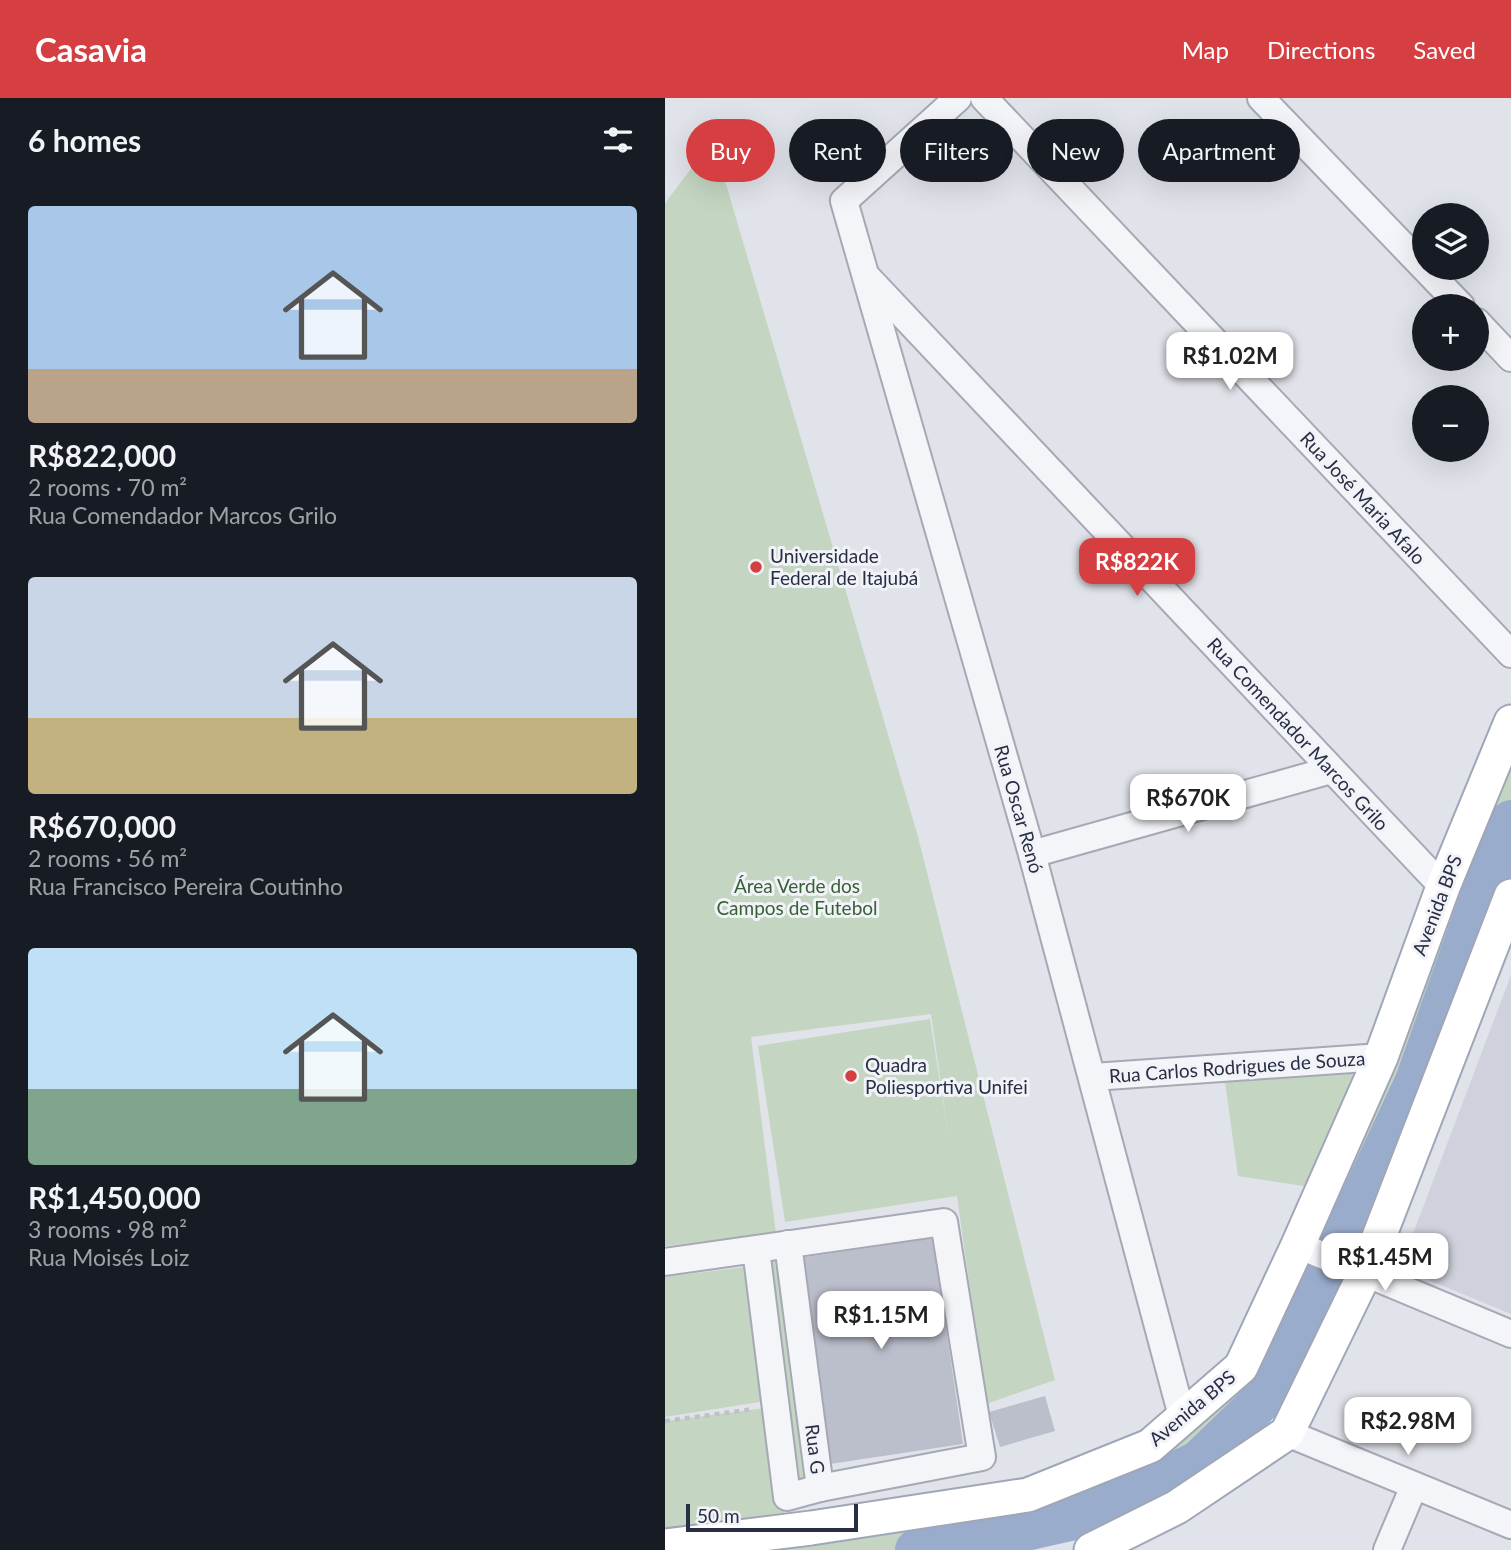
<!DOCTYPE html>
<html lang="en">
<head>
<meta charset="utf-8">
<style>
	:root { --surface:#171b24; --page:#242831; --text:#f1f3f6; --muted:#9ea1a6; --accent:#d63f42 }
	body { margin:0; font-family:Lato,sans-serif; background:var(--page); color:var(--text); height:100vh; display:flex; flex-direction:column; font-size:26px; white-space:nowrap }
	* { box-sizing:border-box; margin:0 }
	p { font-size:23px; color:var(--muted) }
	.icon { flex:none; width:38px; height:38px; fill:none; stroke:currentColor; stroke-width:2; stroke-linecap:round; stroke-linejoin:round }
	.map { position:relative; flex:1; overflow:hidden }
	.panel { display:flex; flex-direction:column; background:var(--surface); width:665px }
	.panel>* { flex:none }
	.banner { position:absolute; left:21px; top:21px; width:665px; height:63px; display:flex; gap:14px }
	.fabs { position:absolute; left:747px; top:105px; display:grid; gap:14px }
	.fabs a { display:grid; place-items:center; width:77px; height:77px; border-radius:50%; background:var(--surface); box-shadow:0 7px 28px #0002; font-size:35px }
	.scale { position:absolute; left:21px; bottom:18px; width:172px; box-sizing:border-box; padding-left:7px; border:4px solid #282e43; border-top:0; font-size:19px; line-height:24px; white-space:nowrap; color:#282e43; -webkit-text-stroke:5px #f1f3f8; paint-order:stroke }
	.price { position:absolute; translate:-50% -60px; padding:0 16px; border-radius:14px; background:#fff; color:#222; font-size:23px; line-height:46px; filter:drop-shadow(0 2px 4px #0008) }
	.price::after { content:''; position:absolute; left:50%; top:42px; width:21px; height:16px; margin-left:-10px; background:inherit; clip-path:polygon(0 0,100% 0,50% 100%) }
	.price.on { background:var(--accent); color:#fff }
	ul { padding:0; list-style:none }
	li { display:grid; align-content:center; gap:14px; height:371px; padding:0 28px }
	li span { display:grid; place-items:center; height:217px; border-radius:7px; color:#555 }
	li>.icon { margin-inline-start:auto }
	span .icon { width:126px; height:126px; fill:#fffc; stroke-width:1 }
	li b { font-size:30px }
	h2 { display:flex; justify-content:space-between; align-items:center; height:84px; padding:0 28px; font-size:30px }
	.tag { padding:0 24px; border-radius:32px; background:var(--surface); box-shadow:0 7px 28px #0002; font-size:24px; line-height:63px }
	.tag.on { background:var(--accent); color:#fff }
	header { display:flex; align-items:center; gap:42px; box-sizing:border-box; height:98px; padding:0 35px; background:var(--accent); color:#fff }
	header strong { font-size:33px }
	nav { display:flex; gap:38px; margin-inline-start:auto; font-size:24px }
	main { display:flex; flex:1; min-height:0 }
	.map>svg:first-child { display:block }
	.built { fill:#cfd2dc }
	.green { fill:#c4d5c1 }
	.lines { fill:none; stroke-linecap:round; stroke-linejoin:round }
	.river { stroke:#9aaccc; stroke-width:42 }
	.building { fill:#bbbecb }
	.minor-casing { stroke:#a6a9b5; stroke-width:30 }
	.major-casing { stroke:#9fa6b7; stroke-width:37 }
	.path { stroke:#bfc1c9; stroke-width:4.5; stroke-dasharray:5 5; stroke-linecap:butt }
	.minor { stroke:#f4f5f8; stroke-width:26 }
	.major { stroke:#fff; stroke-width:33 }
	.poi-dot { fill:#d63f42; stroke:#f1f3f8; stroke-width:2.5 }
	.labels { text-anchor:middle; stroke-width:6; stroke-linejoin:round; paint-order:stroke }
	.street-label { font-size:19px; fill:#282e43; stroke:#f1f3f8 }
	.poi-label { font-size:19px; fill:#282e43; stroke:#f1f3f8; text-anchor:start }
	.park-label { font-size:19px; fill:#376035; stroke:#f1f3f8 }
</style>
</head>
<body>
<header>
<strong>Casavia</strong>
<nav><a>Map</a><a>Directions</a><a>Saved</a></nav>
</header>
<main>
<section class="panel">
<h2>6 homes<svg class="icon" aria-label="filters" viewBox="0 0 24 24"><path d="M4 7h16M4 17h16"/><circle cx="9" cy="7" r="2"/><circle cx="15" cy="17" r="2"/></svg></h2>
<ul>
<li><span style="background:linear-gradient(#a9c7e8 75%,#b9a48a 0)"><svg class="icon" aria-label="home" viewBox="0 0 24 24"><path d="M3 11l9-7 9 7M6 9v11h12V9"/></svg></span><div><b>R$822,000</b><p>2 rooms · 70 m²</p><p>Rua Comendador Marcos Grilo</p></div></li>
<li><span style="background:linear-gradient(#c9d6e8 65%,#c2b280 0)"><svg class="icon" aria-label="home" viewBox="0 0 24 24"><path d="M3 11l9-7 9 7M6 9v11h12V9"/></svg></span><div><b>R$670,000</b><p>2 rooms · 56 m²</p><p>Rua Francisco Pereira Coutinho</p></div></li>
<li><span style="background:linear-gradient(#bfe0f5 65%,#7fa58c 0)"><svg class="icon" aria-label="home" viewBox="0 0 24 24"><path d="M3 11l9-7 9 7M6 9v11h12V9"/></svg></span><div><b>R$1,450,000</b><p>3 rooms · 98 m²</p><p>Rua Moisés Loiz</p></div></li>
</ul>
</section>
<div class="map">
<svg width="846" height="1452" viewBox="0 0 846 1452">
	<rect width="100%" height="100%" fill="#e1e3ea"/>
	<path class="built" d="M846 877V1216L747 1175 740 1157Z"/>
	<g class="green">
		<path d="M48 42 252 735 390 1282 321 1306 292 1098 120 1124 93 948 265 921 284 1041 266 916 86 939 111 1136 0 1148V105Z"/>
		<path d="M846 643V769L694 1158 647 1140Z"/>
		<path d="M689 973 645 1089 573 1078 560 984Z"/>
		<path d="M122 1148 152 1389 122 1398 92 1152Z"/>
		<path d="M634 1165 684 1180 603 1309 537 1371 425 1433 323 1452H73L362 1400 557 1295Z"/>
		<path d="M80 1169 100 1303 0 1319V1179Z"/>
		<path d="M101 1310 119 1415 0 1431V1323Z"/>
	</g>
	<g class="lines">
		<path class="river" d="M251 1452 290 1448 409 1421 533 1364 594 1305 621 1262 751 983 820 788 846 723"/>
	</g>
	<g class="building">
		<path d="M268 1140 298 1346 165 1366 135 1160Z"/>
		<path d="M380 1298 390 1333 335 1349 324 1314Z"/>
	</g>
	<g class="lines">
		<g class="minor-casing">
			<g id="minor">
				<path d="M293 0 179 103 367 756 518 1322"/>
				<path d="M319 0 846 556"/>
				<path d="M596 0 796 208"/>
				<path d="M204 181 778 789"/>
				<path d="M812 224 846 260"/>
				<path d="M367 756 666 672"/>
				<path d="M428 979 716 959"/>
				<path d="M123 1146 155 1390"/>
				<path d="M633 1147 846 1236"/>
				<path d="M0 1164 279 1124 317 1359 155 1390 122 1399 91 1151"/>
				<path d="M622 1335 846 1427"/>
				<path d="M722 1452 749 1388"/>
			</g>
		</g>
		<g class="major-casing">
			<g id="major">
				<path d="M0 1448 146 1430 363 1397 485 1348 576 1269 633 1147 716 959 778 789 846 624"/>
				<path d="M426 1452 512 1409 622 1335 700 1175 846 798"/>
			</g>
		</g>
		<path class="path" d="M0 1323 89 1311"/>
		<use href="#minor" class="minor"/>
		<use href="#major" class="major"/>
	</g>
	<g class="poi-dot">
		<circle cx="91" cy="469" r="7"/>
		<circle cx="186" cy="978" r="7"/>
	</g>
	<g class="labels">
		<g class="street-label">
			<text transform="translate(698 400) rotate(47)" y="7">Rua José Maria Afalo</text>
			<text transform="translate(633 636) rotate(47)" y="7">Rua Comendador Marcos Grilo</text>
			<text transform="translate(354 711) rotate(74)" y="7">Rua Oscar Renó</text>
			<text transform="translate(772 807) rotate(-69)" y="7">Avenida BPS</text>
			<text transform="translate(572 969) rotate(-4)" y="7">Rua Carlos Rodrigues de Souza</text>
			<text transform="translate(527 1310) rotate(-40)" y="7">Avenida BPS</text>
			<text transform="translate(150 1351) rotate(83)" y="7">Rua G</text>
		</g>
		<g class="poi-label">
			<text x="105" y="465">Universidade<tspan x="105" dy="22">Federal de Itajubá</tspan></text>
			<text x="200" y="974">Quadra<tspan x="200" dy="22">Poliesportiva Unifei</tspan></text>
		</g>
		<g class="park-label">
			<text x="132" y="795">Área Verde dos<tspan x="132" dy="22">Campos de Futebol</tspan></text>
		</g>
	</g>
</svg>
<div class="fabs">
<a><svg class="icon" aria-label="layers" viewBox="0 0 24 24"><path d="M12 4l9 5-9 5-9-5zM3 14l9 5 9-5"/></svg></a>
<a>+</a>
<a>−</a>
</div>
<div class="scale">50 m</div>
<b class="price" style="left:565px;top:294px">R$1.02M</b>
<b class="price on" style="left:472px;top:500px">R$822K</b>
<b class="price" style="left:523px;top:736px">R$670K</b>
<b class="price" style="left:720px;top:1195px">R$1.45M</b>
<b class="price" style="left:216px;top:1253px">R$1.15M</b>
<b class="price" style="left:743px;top:1359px">R$2.98M</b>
<div class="banner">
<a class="tag on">Buy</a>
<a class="tag">Rent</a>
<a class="tag">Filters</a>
<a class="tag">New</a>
<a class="tag">Apartment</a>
</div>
</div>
</main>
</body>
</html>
